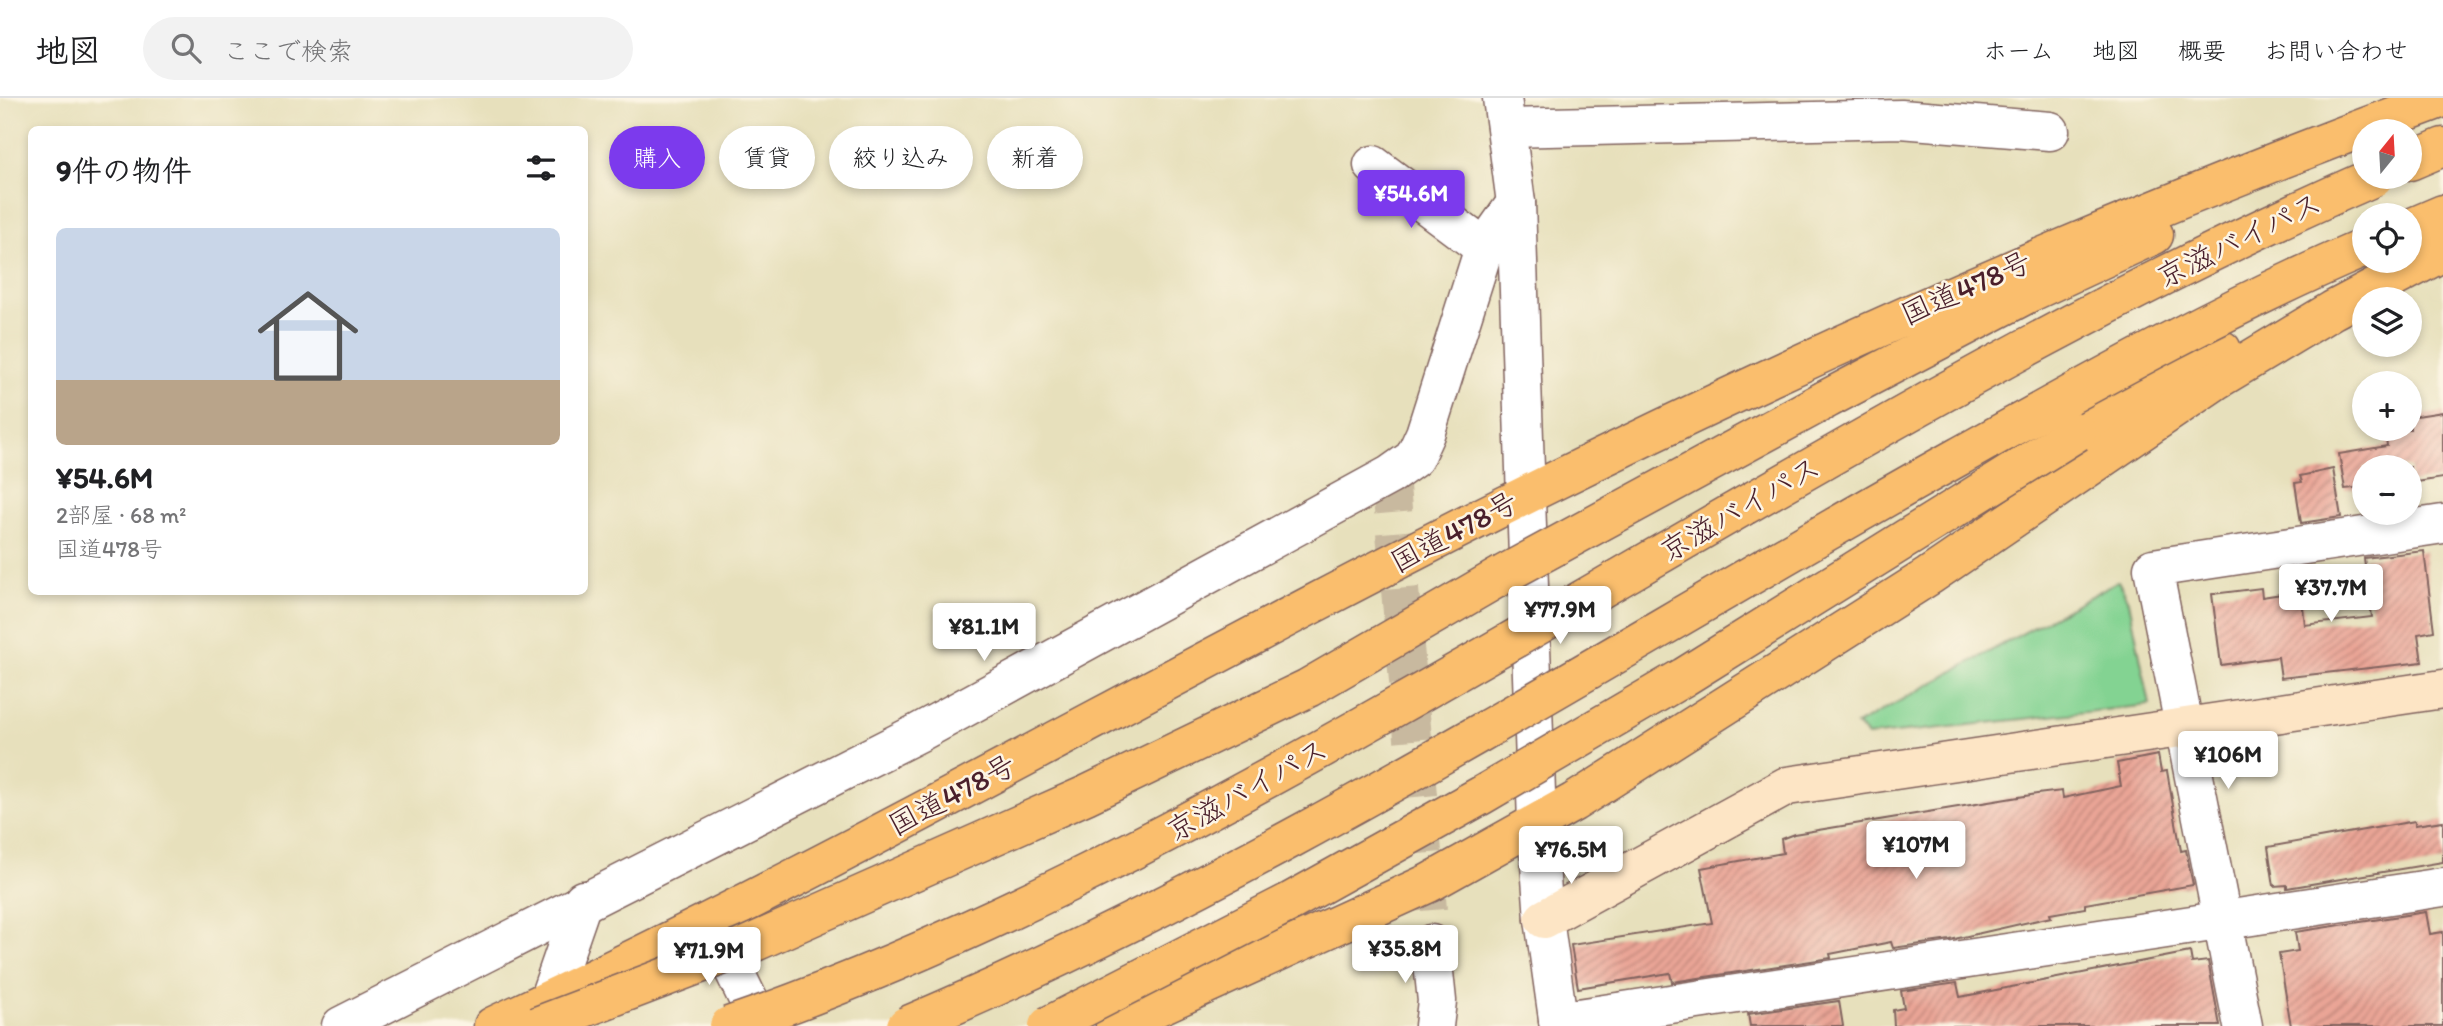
<!DOCTYPE html>
<html lang="ja">
<head>
<meta charset="utf-8">
<style>
	:root { --surface:#fff; --page:#f2f2f2; --text:#202124; --muted:#757577; --line:#e0e0e0; --accent:#7c3aed }
	body { margin:0; font-family:Itim,"Klee One",sans-serif; background:var(--page); color:var(--text); height:100vh; display:flex; flex-direction:column; font-size:26px; white-space:nowrap }
	* { box-sizing:border-box; margin:0 }
	p { font-size:23px; color:var(--muted) }
	.icon { flex:none; width:38px; height:38px; fill:none; stroke:currentColor; stroke-width:2; stroke-linecap:round; stroke-linejoin:round }
	.map { position:relative; flex:1; overflow:hidden }
	.drawer { position:absolute; left:28px; top:28px; width:560px; height:469px; display:flex; flex-direction:column; background:var(--surface); border-radius:10px; box-shadow:0 4px 10px #0003 }
	.drawer>* { flex:none }
	.guide { position:absolute; left:609px; top:28px; width:665px; height:63px; display:flex; gap:14px }
	.needle { width:46px; rotate:18deg }
	.fabs { position:absolute; left:2352px; top:21px; display:grid; gap:14px }
	.fabs a { display:grid; place-items:center; width:70px; height:70px; border-radius:50%; background:var(--surface); box-shadow:0 4px 10px #0003; font-size:35px }
	.price { position:absolute; translate:-50% -60px; padding:0 16px; border-radius:7px; background:#fff; color:#222; font-size:23px; line-height:46px; filter:drop-shadow(0 2px 4px #0008) }
	.price::after { content:''; position:absolute; left:50%; top:42px; width:21px; height:16px; margin-left:-10px; background:inherit; clip-path:polygon(0 0,100% 0,50% 100%) }
	.price.on { background:var(--accent); color:#fff }
	ul { padding:0; list-style:none }
	li { display:grid; align-content:center; gap:14px; height:371px; padding:0 28px }
	li+li { border-top:2px solid var(--line) }
	li span { display:grid; place-items:center; height:217px; border-radius:10px; color:#555 }
	li>.icon { margin-inline-start:auto }
	span .icon { width:126px; height:126px; fill:#fffc; stroke-width:1 }
	li b { font-size:30px }
	h2 { display:flex; justify-content:space-between; align-items:center; height:84px; padding:0 28px; font-size:30px }
	.chip { padding:0 24px; border-radius:32px; background:var(--surface); box-shadow:0 4px 10px #0003; font-size:24px; line-height:63px }
	.chip.on { background:var(--accent); color:#fff }
	header { display:flex; align-items:center; gap:42px; box-sizing:border-box; height:98px; padding:0 35px; background:var(--surface); border-bottom:2px solid var(--line) }
	header strong { font-size:33px }
	nav { display:flex; gap:38px; margin-inline-start:auto; font-size:24px }
	.search { width:490px; height:63px; background:var(--page); display:flex; align-items:center; gap:18px; box-sizing:border-box; padding:0 24px; border-radius:38px; color:var(--muted); font-size:26px }
	.map>svg:first-child { display:block }
	.park { fill:#83d392; stroke:#66795e; stroke-width:2 }
	.building { fill:url(#building-hatch) }
	.lines { fill:none; stroke-linecap:round; stroke-linejoin:round }
	.street-tunnel { stroke:#c8b99f; stroke-width:38; stroke-dasharray:38 19; stroke-linecap:butt }
	.street-casing { stroke:#81635e; stroke-width:41 }
	.secondary-casing { stroke:#81635e; stroke-width:41 }
	.highway-casing { stroke:#81635e; stroke-width:41 }
	.street { stroke:#fff; stroke-width:38 }
	.secondary { stroke:#fde5c5; stroke-width:38 }
	.highway { stroke:#fabe6d; stroke-width:38 }
	.highway-bridge-casing { stroke:#81635e; stroke-width:41; stroke-linecap:butt }
	.highway-bridge { stroke:#fabe6d; stroke-width:38 }
	.labels { text-anchor:middle; stroke-width:5; stroke-linejoin:round; paint-order:stroke }
	.street-label { font-size:30px; fill:#4a1f2b; stroke:#fcf5e5 }
</style>
</head>
<body>
<header>
<strong>地図</strong>
<div class="search"><svg class="icon" aria-label="search" viewBox="0 0 24 24"><circle cx="10" cy="10" r="6"/><path d="M15 15l6 6"/></svg>ここで検索</div>
<nav><a>ホーム</a><a>地図</a><a>概要</a><a>お問い合わせ</a></nav>
</header>
<div class="map">
<svg width="2443" height="928" viewBox="0 0 2443 928">
	<defs>
		<pattern id="building-hatch" width="6" height="6" patternUnits="userSpaceOnUse" patternTransform="scale(1.75)"><rect width="6" height="6" fill="#eaa596"/><path d="M-1 1l2-2M0 6l6-6M5 7l2-2" fill="none" stroke="#c0867b"/></pattern>
	</defs>
	<rect width="100%" height="100%" fill="#fcf5e5"/>
	<filter id="ink" filterUnits="userSpaceOnUse"><feTurbulence type="fractalNoise" baseFrequency=".0143" numOctaves="2"/><feDisplacementMap in="SourceGraphic" scale="14" xChannelSelector="R" yChannelSelector="G"/><feConvolveMatrix kernelMatrix="1 2 1 2 8 2 1 2 1" color-interpolation-filters="sRGB"/></filter>
	<filter id="wash" filterUnits="userSpaceOnUse"><feTurbulence type="fractalNoise" baseFrequency=".00686" numOctaves="4" result="noise"/><feDisplacementMap in="SourceGraphic" scale="28" xChannelSelector="R" yChannelSelector="G"/><feGaussianBlur stdDeviation="1.57" result="paint"/><feColorMatrix in="noise" values="0 0 0 0 0 0 0 0 0 0 0 0 0 0 0 0 0 1.4 0 .05"/><feComposite in="paint" operator="in"/></filter>
	<g filter="url(#wash)">
		<rect width="100%" height="100%" fill="#e7e0bc"/>
		<path class="park" d="M2118 483 2129 504 2150 607 1868 638 1856 627Z"/>
		<g id="blocks">
			<g class="building">
				<path d="M2443 314V380L2410 385V369H2364V389L2345 391 2339 356 2387 348 2385 331H2410V319Z"/>
				<path d="M2333 371 2341 419 2301 425 2295 385 2302 384 2300 378Z"/>
				<path d="M2424 453 2434 533 2418 536 2422 564 2281 580 2278 559 2221 567 2212 496 2261 490 2262 499 2301 493 2305 527 2372 519 2364 460Z"/>
				<path d="M2158 657 2161 674 2167 673 2181 753 2186 752 2193 787 2085 806V810L2050 816 2051 819 1950 842 1893 850 1891 844 1830 856 1831 860 1672 884 1670 875 1578 890 1571 847 1712 825 1701 770 1783 755 1781 741 1794 736 2037 696 2062 693 2063 700 2121 688 2117 665Z"/>
				<path d="M2415 723V727L2443 723V764L2287 790V787L2274 788 2268 749Z"/>
				<path d="M2426 814 2430 836 2443 834V928H2291L2279 856 2298 853 2295 834Z"/>
				<path d="M2190 854 2192 865 2208 863 2220 928H1894L1893 912 1904 910 1901 893 1957 885 1960 899Z"/>
				<path d="M1839 903 1843 928H1750L1748 916Z"/>
			</g>
		</g>
	</g>
	<g filter="url(#ink)">
		<use href="#blocks" fill-opacity="0" stroke="#81635e" stroke-width="2"/>
		<g class="lines">
			<path class="street-tunnel" d="M1390 377 1431 846"/>
			<g class="street-casing">
				<g id="street">
					<path d="M1502 0 1516 105 1537 725 1544 821 1559 928"/>
					<path d="M1507 30 1901 21 2050 33"/>
					<path d="M1373 67 1484 150"/>
					<path d="M711 825 761 928"/>
					<path d="M1431 846 1437 903 1434 928"/>
					<path d="M548 903 583 802"/>
					<path d="M1558 923 2443 789"/>
					<path d="M341 928 920 634 1390 377 1414 360 1425 336 1484 150 1516 105"/>
					<path d="M2243 928 2153 470 2443 426"/>
				</g>
			</g>
			<g class="secondary-casing">
				<path id="secondary" d="M1544 821 1787 688 2443 591"/>
			</g>
			<g class="highway-casing">
				<g id="highway">
					<path d="M2410 63 2443 49"/>
					<path d="M2410 130 2443 116"/>
					<path d="M1825 302 2029 195 2154 137"/>
					<path d="M2077 334 2222 252"/>
					<path d="M493 928C845 765 1180 569 1526 397 1825 248 2130 115 2443 0"/>
					<path d="M1115 928 1429 785 1574 704 1929 478 2215 283 2333 212 2443 154"/>
				</g>
			</g>
			<use href="#street" class="street"/>
			<use href="#secondary" class="secondary"/>
			<use href="#highway" class="highway"/>
			<g class="highway-bridge-casing">
				<g id="highway-bridge">
					<path d="M537 928 739 851 1086 697 1308 590 1506 475 1825 302"/>
					<path d="M729 928C961 848 1179 732 1392 611 1716 428 2032 228 2374 79"/>
					<path d="M906 928C1274 773 1610 553 1958 359 2091 285 2224 210 2364 150"/>
					<path d="M1048 928 1288 805 1482 697 1684 579 2077 334"/>
				</g>
			</g>
			<use href="#highway-bridge" class="highway-bridge"/>
		</g>
	</g>
	<g class="labels">
		<g class="street-label">
			<text transform="translate(2239 142) rotate(-26)" y="10">京滋バイパス</text>
			<text transform="translate(1966 190) rotate(-24)" y="10">国道478号</text>
			<text transform="translate(1740 411) rotate(-30)" y="10">京滋バイパス</text>
			<text transform="translate(1454 434) rotate(-28)" y="10">国道478号</text>
			<text transform="translate(1247 692) rotate(-29)" y="10">京滋バイパス</text>
			<text transform="translate(952 697) rotate(-28)" y="10">国道478号</text>
		</g>
	</g>
</svg>
<div class="fabs">
<a><svg class="needle" viewBox="-14 -14 28 28"><path d="M0-13l5 13h-10z" fill="#e53935"/><path d="M0 13l5-13h-10z" fill="#757577"/></svg></a>
<a><svg class="icon" aria-label="locate" viewBox="0 0 24 24"><circle cx="12" cy="12" r="6"/><path d="M12 2v4M12 18v4M2 12h4M18 12h4"/></svg></a>
<a><svg class="icon" aria-label="layers" viewBox="0 0 24 24"><path d="M12 4l9 5-9 5-9-5zM3 14l9 5 9-5"/></svg></a>
<a>+</a>
<a>−</a>
</div>
<b class="price on" style="left:1411px;top:132px">¥54.6M</b>
<b class="price" style="left:2331px;top:526px">¥37.7M</b>
<b class="price" style="left:1560px;top:548px">¥77.9M</b>
<b class="price" style="left:984px;top:565px">¥81.1M</b>
<b class="price" style="left:2228px;top:693px">¥106M</b>
<b class="price" style="left:1916px;top:783px">¥107M</b>
<b class="price" style="left:1571px;top:788px">¥76.5M</b>
<b class="price" style="left:1405px;top:887px">¥35.8M</b>
<b class="price" style="left:709px;top:889px">¥71.9M</b>
<div class="guide">
<a class="chip on">購入</a>
<a class="chip">賃貸</a>
<a class="chip">絞り込み</a>
<a class="chip">新着</a>
</div>
<section class="drawer">
<h2>9件の物件<svg class="icon" aria-label="filters" viewBox="0 0 24 24"><path d="M4 7h16M4 17h16"/><circle cx="9" cy="7" r="2"/><circle cx="15" cy="17" r="2"/></svg></h2>
<ul>
<li><span style="background:linear-gradient(#c9d6e8 70%,#b9a48a 0)"><svg class="icon" aria-label="home" viewBox="0 0 24 24"><path d="M3 11l9-7 9 7M6 9v11h12V9"/></svg></span><div><b>¥54.6M</b><p>2部屋 · 68 m²</p><p>国道478号</p></div></li>
</ul>
</section>
</div>
</body>
</html>
